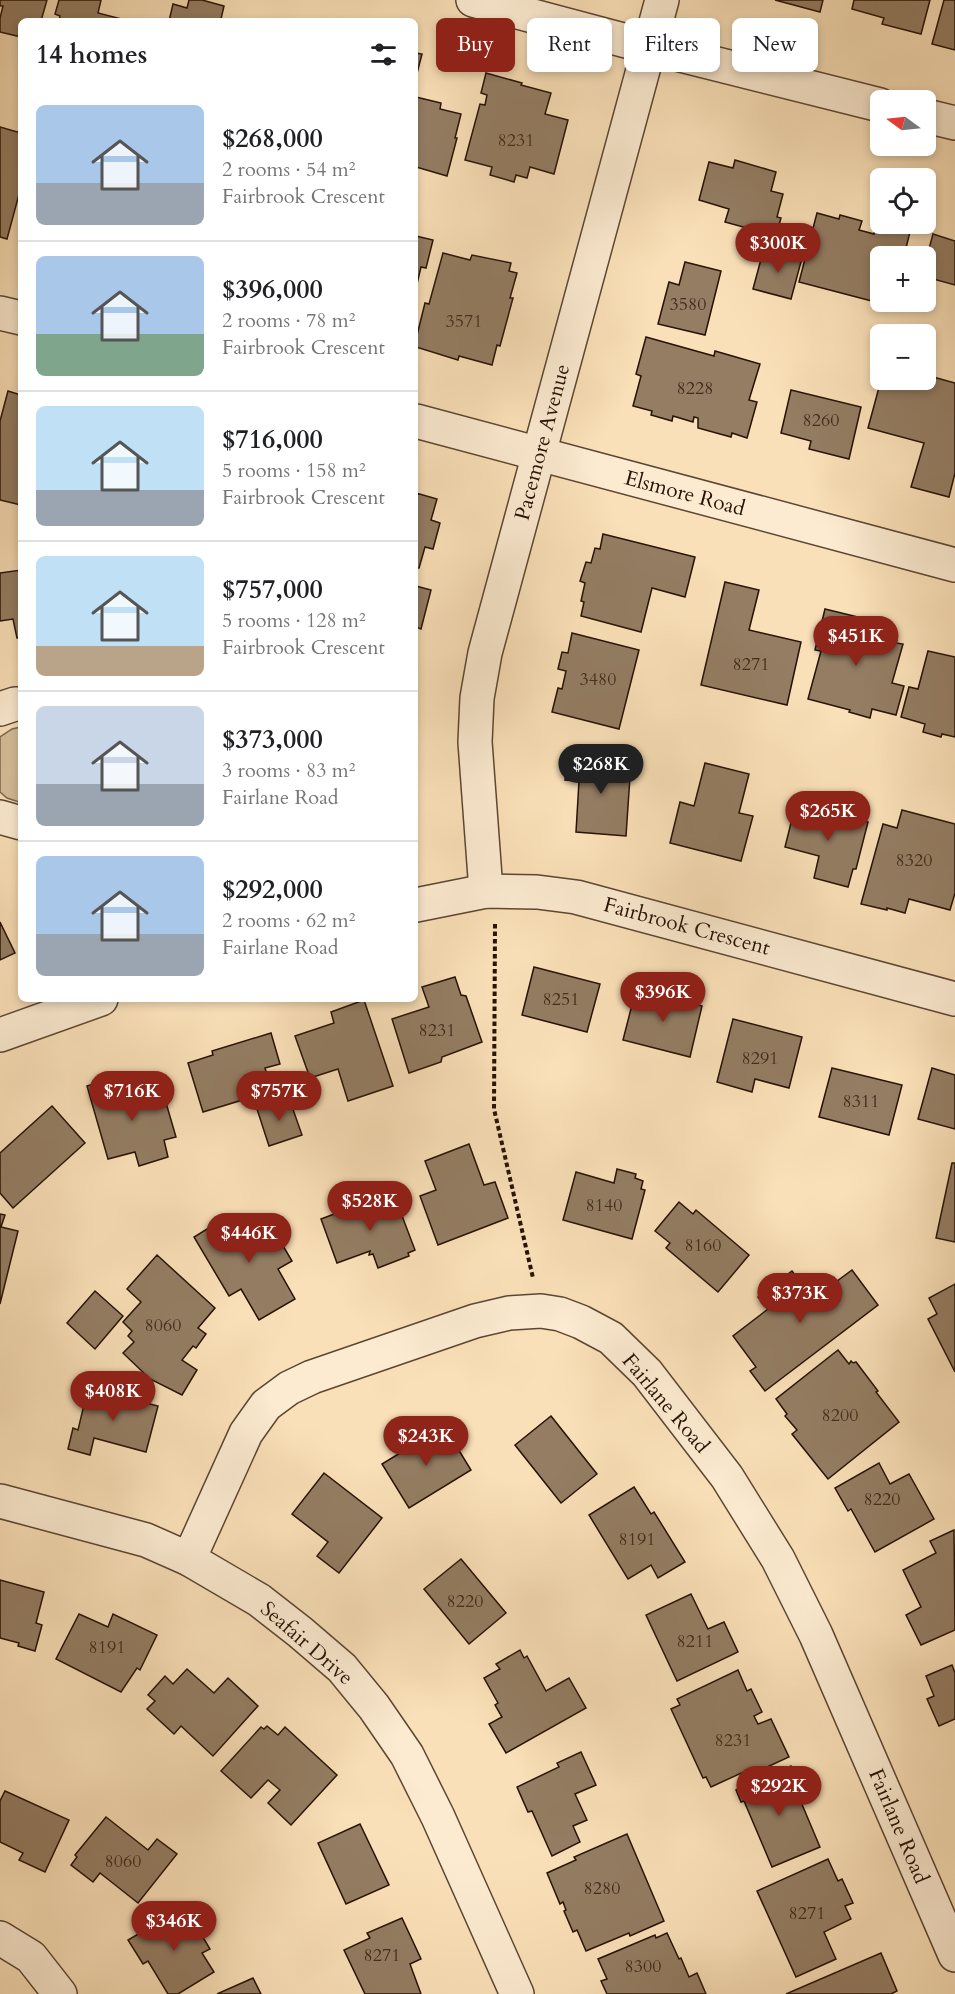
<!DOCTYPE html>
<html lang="en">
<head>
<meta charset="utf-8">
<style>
	:root { --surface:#fff; --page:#f2f2f2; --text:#202124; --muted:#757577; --line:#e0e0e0; --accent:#8f2418 }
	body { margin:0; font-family:Cardo,serif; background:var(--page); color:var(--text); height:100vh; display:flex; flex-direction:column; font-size:22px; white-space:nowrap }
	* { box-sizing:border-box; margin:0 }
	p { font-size:20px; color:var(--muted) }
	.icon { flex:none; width:33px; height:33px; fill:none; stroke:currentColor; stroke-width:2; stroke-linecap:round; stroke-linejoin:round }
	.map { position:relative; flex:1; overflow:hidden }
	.drawer { position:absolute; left:18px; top:18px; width:400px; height:984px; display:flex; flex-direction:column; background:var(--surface); border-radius:9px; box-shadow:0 3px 9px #0003 }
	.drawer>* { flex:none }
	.banner { position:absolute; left:436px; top:18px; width:428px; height:54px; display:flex; gap:12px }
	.needle { width:39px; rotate:285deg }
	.buttons { position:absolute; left:870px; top:90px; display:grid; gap:12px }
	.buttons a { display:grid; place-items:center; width:66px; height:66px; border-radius:9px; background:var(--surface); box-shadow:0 3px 9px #0003; font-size:30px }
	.price { position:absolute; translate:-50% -51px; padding:0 14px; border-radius:21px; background:var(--accent); color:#fff; font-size:20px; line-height:39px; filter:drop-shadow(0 2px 3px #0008) }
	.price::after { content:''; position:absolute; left:50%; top:36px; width:18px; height:14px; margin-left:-9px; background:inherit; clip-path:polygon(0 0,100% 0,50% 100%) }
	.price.selected { background:#222; color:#fff }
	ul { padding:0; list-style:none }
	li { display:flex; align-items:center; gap:18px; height:150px; padding:0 18px }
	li+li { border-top:2px solid var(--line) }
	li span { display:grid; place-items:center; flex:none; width:168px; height:120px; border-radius:9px; color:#555 }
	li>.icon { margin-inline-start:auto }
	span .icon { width:72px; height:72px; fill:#fffc; stroke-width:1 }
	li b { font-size:26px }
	h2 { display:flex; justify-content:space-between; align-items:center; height:72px; padding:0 18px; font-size:26px }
	.tag { padding:0 21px; border-radius:9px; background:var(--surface); box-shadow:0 3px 9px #0003; font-size:21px; line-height:54px }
	.tag.selected { background:var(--accent); color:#fff }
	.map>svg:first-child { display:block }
	.green { fill:#d6bd9a; stroke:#7e6850; stroke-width:1.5 }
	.building { fill:#947d63; stroke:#261206; stroke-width:1.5 }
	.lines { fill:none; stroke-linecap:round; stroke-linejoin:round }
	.minor-casing { stroke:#5b4632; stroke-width:36 }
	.path { stroke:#261206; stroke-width:4; stroke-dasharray:4.5 3; stroke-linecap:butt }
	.minor { stroke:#fcebd1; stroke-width:33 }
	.labels { text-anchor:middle; stroke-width:5; stroke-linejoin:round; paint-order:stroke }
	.number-label { font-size:18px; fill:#422d1d }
	.street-label { font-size:21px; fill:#261206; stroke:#fcebd1 }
</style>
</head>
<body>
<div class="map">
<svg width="955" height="1994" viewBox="0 0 955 1994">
	<rect width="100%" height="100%" fill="#fae0b8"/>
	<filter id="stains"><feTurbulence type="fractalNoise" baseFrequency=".00333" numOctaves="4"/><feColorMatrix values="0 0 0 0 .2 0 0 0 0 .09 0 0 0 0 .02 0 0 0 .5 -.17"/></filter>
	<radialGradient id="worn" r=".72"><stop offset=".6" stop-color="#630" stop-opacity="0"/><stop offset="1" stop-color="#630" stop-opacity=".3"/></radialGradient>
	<path class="green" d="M21 727V802H19L7 798 0 792V737L12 729Z"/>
	<g class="building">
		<path d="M0 0H47L41 21H21V37L0 32V18L3 6H0Z"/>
		<path d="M59 0H101L98 13 129 21H59L60 16 55 14Z"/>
		<path d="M189 0H202L224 6 221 19 229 21H169L173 4 187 8Z"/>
		<path d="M775 0H823L820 12Z"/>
		<path d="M854 0H930L921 34 882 24 884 18 852 9Z"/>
		<path d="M944 0H955V50L932 44Z"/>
		<path d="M416 53 422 54 416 77Z"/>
		<path d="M486 73 522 83 521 85 551 93 545 114 568 120 554 174 530 167 527 178 516 175 514 182 490 175 492 167 465 160 480 104 485 105 487 95 481 93Z"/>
		<path d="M416 97 441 103 440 109 461 114 455 138H457L447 176 416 167Z"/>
		<path d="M0 127 21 133V187L7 239 0 237Z"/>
		<path d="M735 160 776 172 771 191 783 194 777 217 781 218 776 236 725 222 729 209 699 200 709 162 733 168Z"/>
		<path d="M880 206V224H912L904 256H880V302H892L891 306 799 282 817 213 839 219 840 215 862 221 859 230 874 234Z"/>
		<path d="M933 234 955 241V285L926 277V260Z"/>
		<path d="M416 236 433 240 426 268 421 267 416 288Z"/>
		<path d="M764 248 802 258 791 299 753 289Z"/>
		<path d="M443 253 470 260 472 255 511 263 509 271 517 273 510 298H513L500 346 497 345 492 365 459 356 458 360 416 347V339L425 303 429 304Z"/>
		<path d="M685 262 721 271 705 335 658 324 669 282 679 285Z"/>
		<path d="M646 337 714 356 715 351 760 364 749 400 757 402 747 438 732 433 731 437 698 428V418L694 417 693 422 673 416 672 421 651 415 652 411 633 406 641 376 636 374Z"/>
		<path d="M926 375 955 383V473L949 497 911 487 924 443 868 428 881 380H926Z"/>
		<path d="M791 390 861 407 849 459 809 449 811 441 781 433Z"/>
		<path d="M8 391 21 395V505L0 500V421Z"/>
		<path d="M416 493 437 499 431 520 440 523 433 549 425 547 419 568H417L416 572Z"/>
		<path d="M603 534 695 557 685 597 652 588 641 632 581 616 584 602 581 601 585 583 580 581 586 562 591 563 595 548 600 549Z"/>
		<path d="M21 570V638H17L13 619 0 621V573Z"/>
		<path d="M725 582 759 590 749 630 801 642 787 705 701 685Z"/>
		<path d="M416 586 431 590 421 629 416 627Z"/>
		<path d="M825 609 862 618 860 627 874 631 873 634 897 640 896 643 903 644 892 683 904 686 896 715 872 709 870 718 849 712 850 710 808 699 821 651 815 650Z"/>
		<path d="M572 633 639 650 619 729 552 712 558 688 562 689 566 671 558 669 562 652 568 653Z"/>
		<path d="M928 651 955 657V737L942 734 941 737 923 732 925 724 901 717 909 687 918 689Z"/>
		<path d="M567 758 631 762 626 836 576 832 579 781 565 780Z"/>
		<path d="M705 763 749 774 739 813 753 816 741 861 670 843 680 802 694 806Z"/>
		<path d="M796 803 868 822 856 869H853L848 887 814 878 819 856 785 847Z"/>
		<path d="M902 810 955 824V893L950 910 909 899 905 913 887 908V910L861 904 883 824 897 828Z"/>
		<path d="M0 922 15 953 0 960Z"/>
		<path d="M534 967 600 984 587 1032 522 1015Z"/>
		<path d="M455 977 461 995 466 996 482 1042 442 1057 441 1062 409 1073 392 1019 429 1007 422 987Z"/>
		<path d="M636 989 702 1006 690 1057 623 1040Z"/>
		<path d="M364 1000 393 1086 348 1101 338 1069 310 1078 295 1036 334 1023 331 1012Z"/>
		<path d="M733 1019 802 1037 789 1088 755 1079 752 1092 717 1082Z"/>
		<path d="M271 1033 280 1064 265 1068 272 1091 203 1112 188 1063 213 1055 212 1051Z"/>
		<path d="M832 1068 902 1085 889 1135 819 1117Z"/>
		<path d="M932 1068 955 1075V1129L918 1119Z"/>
		<path d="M120 1076 126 1100 162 1089 176 1137 164 1140 168 1157 139 1166 135 1152 108 1159 87 1086Z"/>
		<path d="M289 1098 302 1135 269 1146 257 1109Z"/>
		<path d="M52 1106 85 1143 13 1208 0 1193V1153Z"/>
		<path d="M469 1144 484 1185 495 1182 508 1218 438 1245 420 1196 436 1190 425 1161Z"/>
		<path d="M952 1163H955V1242L936 1238Z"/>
		<path d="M617 1169 636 1174 635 1178 643 1181 641 1189 645 1190 632 1239 563 1220 576 1172 614 1183Z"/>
		<path d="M393 1192 415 1250 408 1253 409 1256 378 1268 373 1254 369 1255 370 1251 337 1263 321 1219Z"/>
		<path d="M679 1202 693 1214 696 1210 749 1255 718 1292 666 1248 670 1243 655 1231Z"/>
		<path d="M0 1214 5 1215 1 1227 18 1231 0 1304Z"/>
		<path d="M266 1217 292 1261 278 1269 295 1299 259 1320 241 1289 229 1296 194 1237 225 1218 235 1235Z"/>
		<path d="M157 1255 215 1308 198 1328 206 1334 196 1348 193 1346 182 1360 197 1370 182 1395 150 1379 123 1353 134 1342 128 1336 132 1331 123 1322 141 1302 127 1289Z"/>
		<path d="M852 1270 878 1305 765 1391 750 1371 756 1367 733 1336 768 1309 758 1297 792 1271 813 1299Z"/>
		<path d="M955 1284V1372L928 1319 937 1314 929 1298Z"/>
		<path d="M95 1291 123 1316 95 1349 67 1323Z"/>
		<path d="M838 1350 849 1364 851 1361 853 1363 856 1362 878 1391 876 1392 899 1422 828 1479 792 1434 797 1430 785 1416 787 1414 776 1399Z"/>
		<path d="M88 1388 158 1406 146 1452 94 1438 90 1455 68 1449 73 1428 78 1430Z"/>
		<path d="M551 1416 597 1474 561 1503 515 1445Z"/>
		<path d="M444 1426 471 1470 409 1508 382 1464Z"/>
		<path d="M879 1463 890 1484 909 1474 934 1519 875 1552 851 1509 848 1511 835 1488Z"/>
		<path d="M324 1473 382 1518 339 1573 317 1556 328 1542 292 1514Z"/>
		<path d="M634 1487 651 1514 654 1512 685 1562 658 1578 651 1565 628 1579 589 1515Z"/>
		<path d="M954 1530 955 1630 921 1645 906 1615 921 1607 903 1570 936 1553 930 1541Z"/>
		<path d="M461 1559 506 1613 469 1644 424 1589Z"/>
		<path d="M0 1580 44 1592 36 1623 42 1625 35 1651 18 1646 19 1643 0 1638Z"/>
		<path d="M691 1594 708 1629 724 1622 738 1652 677 1681 646 1615Z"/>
		<path d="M79 1614 108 1627 113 1614 157 1635 140 1670 137 1668 121 1692 56 1659Z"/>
		<path d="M520 1650 524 1658 527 1656 546 1691 569 1678 586 1708 506 1753 489 1724 502 1717 495 1705 498 1703 484 1678 500 1669 496 1664Z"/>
		<path d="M952 1665 955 1673V1719L939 1726 927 1699 934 1696 926 1676Z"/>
		<path d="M187 1669 214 1693 228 1678 258 1706 213 1756 181 1726 174 1734 147 1709 155 1701 148 1695 165 1676 173 1684Z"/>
		<path d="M738 1670 747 1691 751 1689 762 1712 754 1716 758 1724 771 1719 789 1757 752 1774 750 1769 711 1787 706 1777 703 1778 671 1709 680 1705 677 1699Z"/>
		<path d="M267 1726 278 1735 285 1727 337 1775 291 1825 268 1803 280 1790 268 1780 251 1798 221 1771 261 1727 264 1729Z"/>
		<path d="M581 1752 596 1785 575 1794 587 1820 573 1826 580 1842 552 1856 532 1811 528 1812 517 1787 559 1767 557 1763Z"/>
		<path d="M791 1766 798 1780 793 1783 820 1847 772 1867 744 1801 741 1802 736 1790Z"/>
		<path d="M5 1791 69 1820 45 1872 19 1860 23 1853 0 1842V1801Z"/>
		<path d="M106 1817 148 1850 157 1839 177 1854 138 1903 100 1873 93 1882 71 1865 77 1857 75 1855Z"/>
		<path d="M360 1824 389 1885 346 1904 318 1843Z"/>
		<path d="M627 1834 664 1921 630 1936 629 1933 586 1951 577 1930 573 1932 564 1911 566 1910 563 1902 560 1904 547 1873 576 1860 574 1857Z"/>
		<path d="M828 1859 838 1881 842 1879 853 1903 845 1906 851 1919 824 1932 836 1959 796 1977 757 1891Z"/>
		<path d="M187 1911 210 1949 202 1953 214 1972 178 1994H168L148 1961 143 1964 128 1940 174 1913 177 1917Z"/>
		<path d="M402 1918 421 1959 410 1964 421 1994H365L344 1950 370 1938 367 1933Z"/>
		<path d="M667 1933 679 1959 681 1958 689 1977 697 1973 706 1994H607L601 1981 607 1979 598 1959 655 1935 656 1938Z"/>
		<path d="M881 1953 897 1991 891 1994H786Z"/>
		<path d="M253 1978 261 1994H217Z"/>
	</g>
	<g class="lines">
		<g class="minor-casing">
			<g id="minor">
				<path d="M473 0 649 47 880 105"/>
				<path d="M926 116 955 123"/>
				<path d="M0 313 21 318"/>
				<path d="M416 421 955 565"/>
				<path d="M0 709 15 704H21"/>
				<path d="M0 817 21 823"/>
				<path d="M486 891 475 742 477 698 485 653 662 0"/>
				<path d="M416 905 486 891 537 892 576 897 955 999"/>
				<path d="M0 1035 101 999"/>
				<path d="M0 1501 146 1540 189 1559 259 1600 300 1632 342 1668 374 1707 407 1755 438 1817 517 1994"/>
				<path d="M189 1559 246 1433 266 1405 289 1388 312 1377 475 1321 509 1313 541 1311 560 1314 581 1322 611 1338 647 1373 727 1477 778 1559 816 1635 955 1955"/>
				<path d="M0 1938 31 1957 60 1994"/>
			</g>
		</g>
		<path class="path" d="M495 924 494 1109 533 1278"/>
		<use href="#minor" class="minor"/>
	</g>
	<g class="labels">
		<g class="number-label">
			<text x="516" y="146">8231</text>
			<text x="688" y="310">3580</text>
			<text x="464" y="327">3571</text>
			<text x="695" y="394">8228</text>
			<text x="821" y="426">8260</text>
			<text x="751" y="670">8271</text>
			<text x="598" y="685">3480</text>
			<text x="914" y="866">8320</text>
			<text x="561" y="1005">8251</text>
			<text x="437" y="1036">8231</text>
			<text x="760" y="1064">8291</text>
			<text x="861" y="1107">8311</text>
			<text x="604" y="1211">8140</text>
			<text x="703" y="1251">8160</text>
			<text x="163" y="1331">8060</text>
			<text x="840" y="1421">8200</text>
			<text x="882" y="1505">8220</text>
			<text x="637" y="1545">8191</text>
			<text x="465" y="1607">8220</text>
			<text x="695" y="1647">8211</text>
			<text x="107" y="1653">8191</text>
			<text x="733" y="1746">8231</text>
			<text x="123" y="1867">8060</text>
			<text x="602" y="1894">8280</text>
			<text x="807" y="1919">8271</text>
			<text x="382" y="1961">8271</text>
			<text x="643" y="1972">8300</text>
		</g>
		<g class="street-label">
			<text transform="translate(542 442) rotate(-75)" y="7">Pacemore Avenue</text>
			<text transform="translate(685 493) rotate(15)" y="7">Elsmore Road</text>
			<text transform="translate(687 926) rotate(15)" y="7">Fairbrook Crescent</text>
			<text transform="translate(666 1403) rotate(50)" y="7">Fairlane Road</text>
			<text transform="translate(307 1643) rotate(41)" y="7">Seafair Drive</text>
			<text transform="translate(899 1826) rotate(67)" y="7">Fairlane Road</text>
		</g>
	</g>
	<rect width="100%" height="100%" filter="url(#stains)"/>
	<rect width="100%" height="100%" fill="url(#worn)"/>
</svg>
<div class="buttons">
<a><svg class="needle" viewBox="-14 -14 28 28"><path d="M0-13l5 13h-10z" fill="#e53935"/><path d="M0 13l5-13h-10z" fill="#757577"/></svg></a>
<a><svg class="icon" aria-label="locate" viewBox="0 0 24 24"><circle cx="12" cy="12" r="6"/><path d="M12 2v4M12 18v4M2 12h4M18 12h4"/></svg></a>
<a>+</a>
<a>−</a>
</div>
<b class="price" style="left:778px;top:274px">$300K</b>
<b class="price" style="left:856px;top:667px">$451K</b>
<b class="price selected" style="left:601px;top:795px">$268K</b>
<b class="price" style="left:828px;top:842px">$265K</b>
<b class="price" style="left:663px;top:1023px">$396K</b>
<b class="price" style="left:132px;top:1122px">$716K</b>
<b class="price" style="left:279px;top:1122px">$757K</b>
<b class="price" style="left:370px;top:1232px">$528K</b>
<b class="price" style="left:249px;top:1264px">$446K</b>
<b class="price" style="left:800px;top:1324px">$373K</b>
<b class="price" style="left:113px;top:1422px">$408K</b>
<b class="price" style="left:426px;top:1467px">$243K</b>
<b class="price" style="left:779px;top:1817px">$292K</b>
<b class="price" style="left:174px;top:1952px">$346K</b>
<div class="banner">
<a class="tag selected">Buy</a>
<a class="tag">Rent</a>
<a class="tag">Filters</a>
<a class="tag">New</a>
</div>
<section class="drawer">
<h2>14 homes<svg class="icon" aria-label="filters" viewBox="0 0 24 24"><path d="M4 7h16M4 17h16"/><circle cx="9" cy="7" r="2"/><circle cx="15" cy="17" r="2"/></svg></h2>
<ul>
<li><span style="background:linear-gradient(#a9c7e8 65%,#9aa5b1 0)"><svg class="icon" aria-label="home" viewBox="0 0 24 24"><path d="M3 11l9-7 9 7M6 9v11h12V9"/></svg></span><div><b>$268,000</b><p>2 rooms · 54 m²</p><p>Fairbrook Crescent</p></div></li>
<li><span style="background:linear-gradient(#a9c7e8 65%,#7fa58c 0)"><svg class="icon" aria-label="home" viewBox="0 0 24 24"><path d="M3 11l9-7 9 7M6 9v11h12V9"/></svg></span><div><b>$396,000</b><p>2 rooms · 78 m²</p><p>Fairbrook Crescent</p></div></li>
<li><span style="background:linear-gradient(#bfe0f5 70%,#9aa5b1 0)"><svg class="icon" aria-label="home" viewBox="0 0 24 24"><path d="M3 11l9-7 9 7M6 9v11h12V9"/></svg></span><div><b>$716,000</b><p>5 rooms · 158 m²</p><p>Fairbrook Crescent</p></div></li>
<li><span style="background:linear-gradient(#bfe0f5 75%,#b9a48a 0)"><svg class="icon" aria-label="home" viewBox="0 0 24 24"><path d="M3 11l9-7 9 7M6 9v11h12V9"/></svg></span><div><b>$757,000</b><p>5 rooms · 128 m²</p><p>Fairbrook Crescent</p></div></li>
<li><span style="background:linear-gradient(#c9d6e8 65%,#9aa5b1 0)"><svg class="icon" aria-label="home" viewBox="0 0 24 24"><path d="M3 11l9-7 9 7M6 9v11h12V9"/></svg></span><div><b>$373,000</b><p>3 rooms · 83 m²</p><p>Fairlane Road</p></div></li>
<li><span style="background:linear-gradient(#a9c7e8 65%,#9aa5b1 0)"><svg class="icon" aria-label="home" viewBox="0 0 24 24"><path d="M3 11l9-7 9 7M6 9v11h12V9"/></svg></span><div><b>$292,000</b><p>2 rooms · 62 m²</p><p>Fairlane Road</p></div></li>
</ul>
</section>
</div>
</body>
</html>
